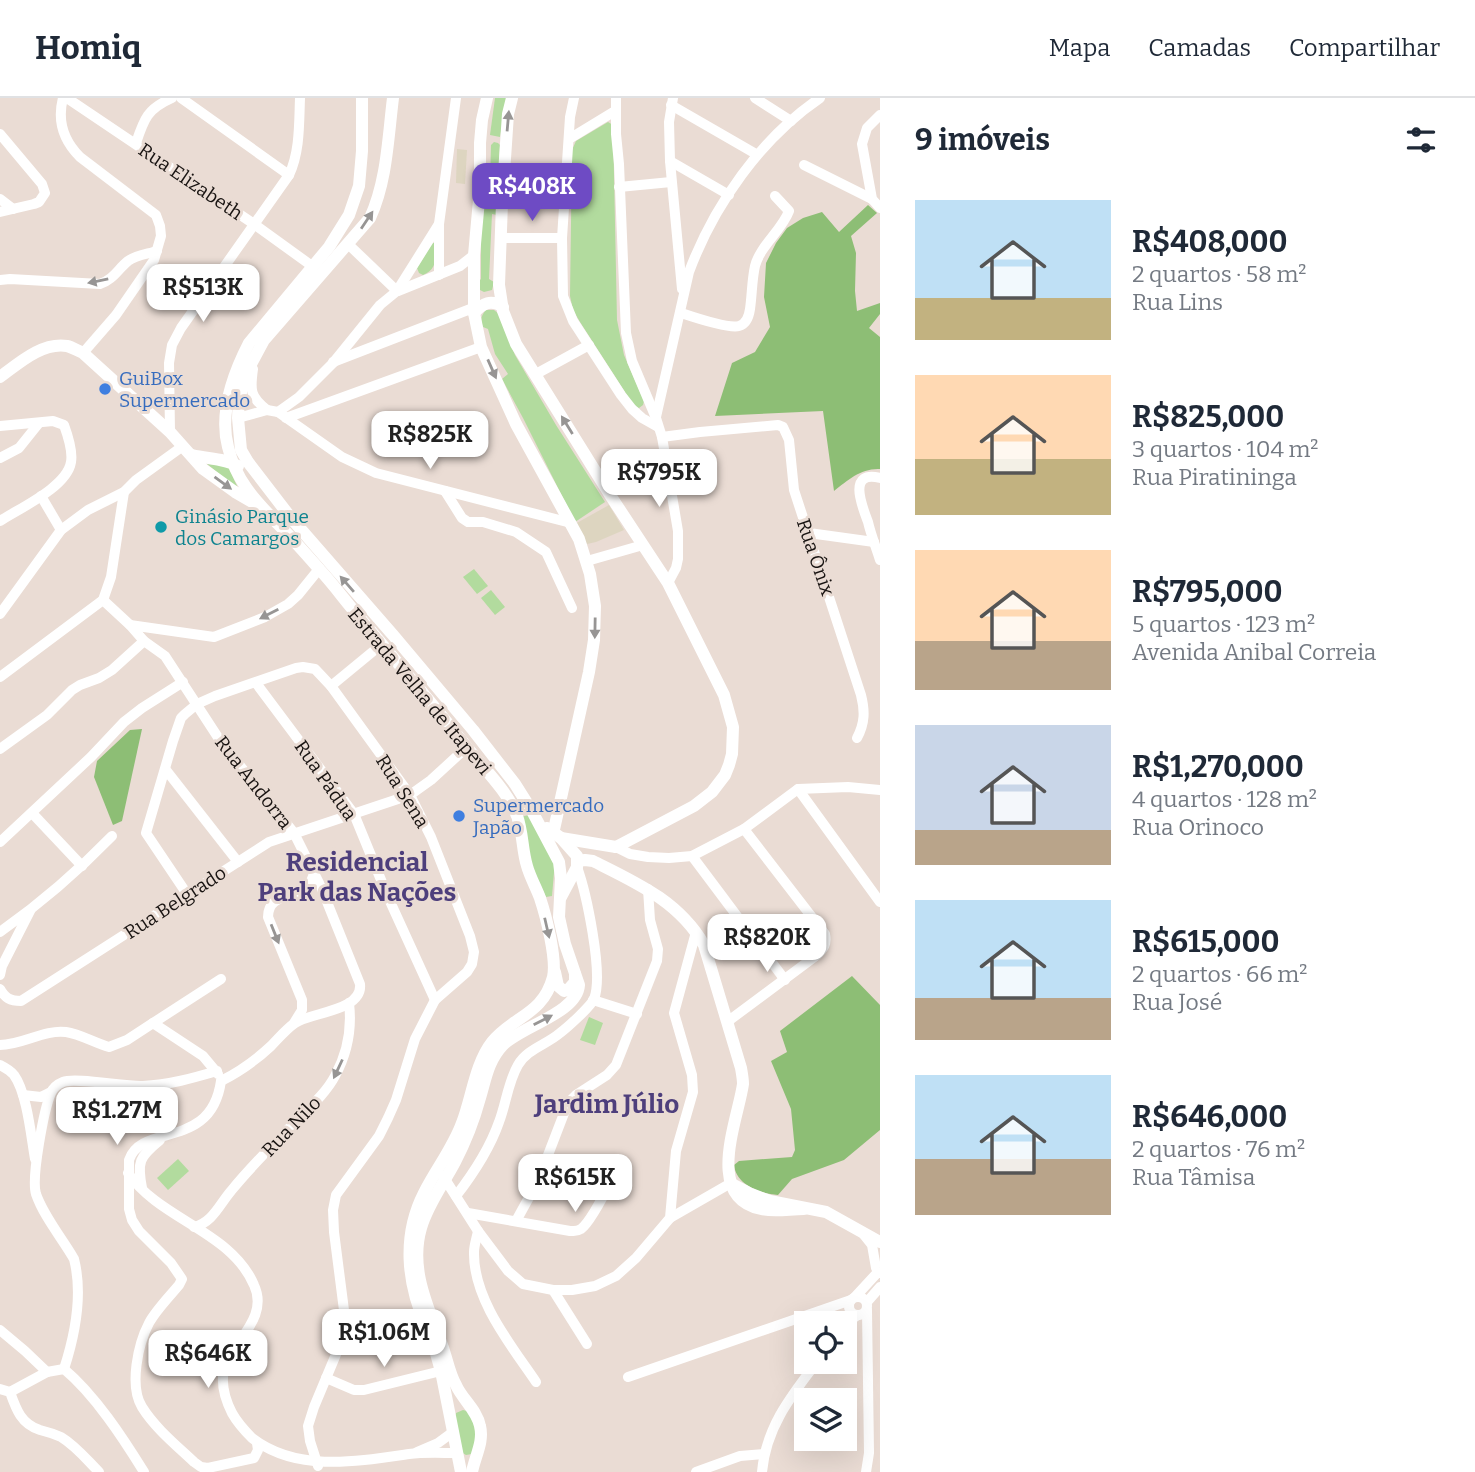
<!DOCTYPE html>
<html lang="pt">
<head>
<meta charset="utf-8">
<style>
	:root { --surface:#fff; --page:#f2f2f3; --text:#1f2937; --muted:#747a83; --line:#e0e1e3; --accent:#6e4bc4 }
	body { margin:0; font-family:Bitter,serif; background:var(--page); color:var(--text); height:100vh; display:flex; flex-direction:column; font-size:26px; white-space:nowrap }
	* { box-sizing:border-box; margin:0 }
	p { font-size:23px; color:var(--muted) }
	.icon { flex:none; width:38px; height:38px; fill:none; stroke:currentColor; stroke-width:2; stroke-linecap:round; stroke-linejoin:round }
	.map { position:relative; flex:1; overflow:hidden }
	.panel { display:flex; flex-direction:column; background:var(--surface); width:595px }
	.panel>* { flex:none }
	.tools { position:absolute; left:794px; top:1213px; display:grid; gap:14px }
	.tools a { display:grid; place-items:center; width:63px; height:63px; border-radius:0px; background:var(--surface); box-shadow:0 7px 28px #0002; font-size:35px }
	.price { position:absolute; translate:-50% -60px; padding:0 16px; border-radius:14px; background:#fff; color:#222; font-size:23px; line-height:46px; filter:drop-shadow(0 2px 4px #0008) }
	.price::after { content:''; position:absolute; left:50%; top:42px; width:21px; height:16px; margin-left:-10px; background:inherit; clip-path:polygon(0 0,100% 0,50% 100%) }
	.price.selected { background:var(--accent); color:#fff }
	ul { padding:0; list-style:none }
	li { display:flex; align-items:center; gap:21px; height:175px; padding:0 35px }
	li span { display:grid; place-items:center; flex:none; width:196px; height:140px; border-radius:0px; color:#555 }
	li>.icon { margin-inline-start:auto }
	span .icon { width:84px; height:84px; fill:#fffc; stroke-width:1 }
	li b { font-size:30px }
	h2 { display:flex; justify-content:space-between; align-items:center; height:84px; padding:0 35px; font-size:30px }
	header { display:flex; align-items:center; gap:42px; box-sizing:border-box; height:98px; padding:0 35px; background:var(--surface); border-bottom:2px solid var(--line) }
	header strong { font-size:33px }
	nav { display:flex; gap:38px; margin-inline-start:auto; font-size:24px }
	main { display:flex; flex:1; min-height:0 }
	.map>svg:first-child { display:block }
	.medical { fill:#ddd5c0 }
	.green { fill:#b2db9e }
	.forest { fill:#8dbe75 }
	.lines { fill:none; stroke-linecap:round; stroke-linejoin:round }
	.minor { stroke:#fff; stroke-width:10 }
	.major { stroke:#fff; stroke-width:12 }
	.oneway { fill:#979594 }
	.shop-dot { fill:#3f7fe0; stroke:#eadcd4; stroke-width:2.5 }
	.culture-dot { fill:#0f9aa8; stroke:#eadcd4; stroke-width:2.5 }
	.labels { text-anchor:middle; stroke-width:6; stroke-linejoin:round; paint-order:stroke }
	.street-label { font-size:19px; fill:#181311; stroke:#eadcd4 }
	.shop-label { font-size:19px; fill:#366cbe; stroke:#eadcd4; text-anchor:start }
	.culture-label { font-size:19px; fill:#0d838f; stroke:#eadcd4; text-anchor:start }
	.district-label { font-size:26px; font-weight:bold; fill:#4e3f7c; stroke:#eadcd4 }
</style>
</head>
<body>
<header>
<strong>Homiq</strong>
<nav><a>Mapa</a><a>Camadas</a><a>Compartilhar</a></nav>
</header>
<main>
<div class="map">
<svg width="880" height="1374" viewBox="0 0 880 1374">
	<rect width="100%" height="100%" fill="#eadcd4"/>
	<g class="medical">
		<path d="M457 51 467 52 465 86 456 85Z"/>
		<path d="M609 407 624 432 596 444 587 446 575 426Z"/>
	</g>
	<g class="green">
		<path d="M495 0H507L500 39 490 37Z"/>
		<path d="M608 24 613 27 617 222 624 257 644 303 643 307 639 310 634 308 580 224 573 212 570 198 572 52 576 43Z"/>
		<path d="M494 44 498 45 500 47 498 86 500 93H488V87L490 85 491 47Z"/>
		<path d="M491 103C498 105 497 111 497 117L492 116 489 181 494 184 492 192 484 194 480 192 478 184 481 181V117L485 107Z"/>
		<path d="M432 145H435C436 159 438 171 423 177L419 175 417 170Z"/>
		<path d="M486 212H494L499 216 515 257 556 327 605 404 575 424 523 320 502 281 508 276 495 256 488 231 483 229C480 221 481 218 486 212Z"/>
		<path d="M207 366 228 368 237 388 235 389Z"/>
		<path d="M474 471 488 488 477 496 463 479Z"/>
		<path d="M491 492 505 509 495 517 481 500Z"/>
		<path d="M529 717 555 763 552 798 546 799 532 769 520 719Z"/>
		<path d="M589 919 603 925 595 947 580 942Z"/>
		<path d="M178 1061 189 1073 168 1092 157 1080Z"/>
		<path d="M463 1312 467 1313 473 1321 479 1341 472 1356 466 1357 461 1354 454 1321 456 1315Z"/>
	</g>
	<g class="forest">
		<path d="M868 107 877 115 851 138 856 155 855 193 857 213 880 205V216L869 230 880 239V371C861 370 848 382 834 393L823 313 715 318 732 265 755 254 770 229 764 199 766 165 776 145 787 130 803 120 822 114 839 134Z"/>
		<path d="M142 631 122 723 113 727 94 679 97 663 130 632Z"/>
		<path d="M852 878 880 907V1032L844 1062 792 1081 778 1097C761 1096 736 1087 734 1067L739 1063 792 1059 795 1052 791 1011 771 963 787 954 780 933Z"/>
	</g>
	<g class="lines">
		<g class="minor">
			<path d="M63 0C57 23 64 43 80 59L156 117 160 128 161 138 154 162 116 217 83 255"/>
			<path d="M67 0 254 126 312 168"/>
			<path d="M181 0 289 77"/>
			<path d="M574 0 570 19 562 140 563 198 573 223 621 297 632 311 642 320 658 329"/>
			<path d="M616 0V36L619 66 626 235 632 263 656 320 662 339 678 433V461L676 470 668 485"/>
			<path d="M673 0 669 24 670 63 682 191"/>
			<path d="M755 0 791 23"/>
			<path d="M671 7 756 56"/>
			<path d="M880 17 867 30 862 46 872 101 880 110"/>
			<path d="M0 36 42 86 45 95 39 104 34 106 0 114"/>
			<path d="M569 41 615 13"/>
			<path d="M136 45C144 21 147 11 172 0"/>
			<path d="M670 63 729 97"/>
			<path d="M804 67 872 101"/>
			<path d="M619 89 671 84"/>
			<path d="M0 101 13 111"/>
			<path d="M502 140H562"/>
			<path d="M348 146 397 193"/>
			<path d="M439 177V126"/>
			<path d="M0 182 10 181 100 186C113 182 118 171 128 163 136 157 148 156 157 153"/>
			<path d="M398 193 460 168 474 157"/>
			<path d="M681 215C693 219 728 231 739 228 746 226 749 218 750 211 752 197 752 181 755 168 760 148 782 132 789 113L775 98"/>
			<path d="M333 264 473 210"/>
			<path d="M253 271C250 292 250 299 267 312"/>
			<path d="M536 276 589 247"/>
			<path d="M278 314 299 299 333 265 380 207 397 193 439 126 456 0"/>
			<path d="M656 319 689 174C714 107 761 40 820 0"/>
			<path d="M238 320 267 312 278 314 342 359 376 375 571 425"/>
			<path d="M286 320 481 249"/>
			<path d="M0 328 53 323 64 327C68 338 73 353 71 364 67 389 20 410 0 423"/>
			<path d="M170 334 169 265 172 247 181 230 289 77C300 54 299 26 300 0"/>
			<path d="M662 339 700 334 778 327 783 329 789 342 794 392 861 597C865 613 865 625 857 640"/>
			<path d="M0 360 19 350 39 325"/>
			<path d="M880 380C847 372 862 408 868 424 871 437 876 449 880 462"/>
			<path d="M445 393 462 420 468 424H483L516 434 546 454 572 510"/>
			<path d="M41 398 61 432"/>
			<path d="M809 435 874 444"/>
			<path d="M587 463 643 447"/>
			<path d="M103 502 130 527 144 543 165 558 221 644 294 735 321 789 360 886C363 913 312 914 295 925 286 931 278 941 271 948 256 962 239 974 221 983"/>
			<path d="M0 516 61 432 88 412 124 394 136 382 183 348"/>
			<path d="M130 527 214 539 265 519 288 506 298 497 319 471"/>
			<path d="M0 579 103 502 111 479 124 394"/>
			<path d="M256 585 354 716 388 799 435 902"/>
			<path d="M331 588 382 546"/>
			<path d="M0 651 47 617 72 592 80 587 99 580 112 572 144 543"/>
			<path d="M166 672 238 764"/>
			<path d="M798 691 880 804"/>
			<path d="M32 715 82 768"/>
			<path d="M0 744 91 659 124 624 142 610 183 584"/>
			<path d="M616 749 630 756 648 759 669 760 692 758 744 731 798 691 848 689 880 692"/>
			<path d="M692 758 785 882"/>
			<path d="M187 796 146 735 173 643 181 620 185 616 197 606 215 598 296 570 303 569 315 571 331 588 410 697 431 739 470 838 474 854 472 866 467 874 435 902 415 941 396 1002 388 1020 379 1038 336 1097 333 1112 334 1134 345 1220 342 1242 314 1309 308 1328 310 1343 318 1368"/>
			<path d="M0 834C41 805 77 774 112 738"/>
			<path d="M0 877 2 868 30 813"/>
			<path d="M0 891C5 900 10 903 21 903L269 744 410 697 431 682 467 649"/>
			<path d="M593 902 637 916"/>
			<path d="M727 924 817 857C824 850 827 846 825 836L744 731"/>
			<path d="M153 925 221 881"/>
			<path d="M294 925 302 912V902L268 819C268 789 309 806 314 774"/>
			<path d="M0 947C22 947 45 931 66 934 80 936 95 945 109 949L127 942 153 925 203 958 218 976"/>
			<path d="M0 967C6 970 10 972 14 977 27 995 31 1038 35 1061"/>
			<path d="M221 983C211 1053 142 1024 129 1062V1111L132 1122 139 1133 171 1165 182 1181 179 1187C169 1199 156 1212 149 1225 138 1246 129 1288 142 1309 155 1330 176 1347 194 1364L201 1369 208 1370 254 1360 258 1352 257 1345"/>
			<path d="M23 997 41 999 51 994"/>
			<path d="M128 1075C160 1122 231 1133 254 1187 268 1217 239 1239 227 1264 219 1280 224 1299 232 1315 237 1324 244 1332 252 1340 296 1374 355 1364 409 1356 424 1354 441 1355 457 1355"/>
			<path d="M443 1078 478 1133 508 1173 523 1186 553 1192H572L595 1188 616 1178 636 1160 670 1120 676 1053 693 994 692 977 674 915 696 834"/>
			<path d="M142 1090C137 1064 139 1059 160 1042"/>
			<path d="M456 1098C473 1076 490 1050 499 1024 506 1006 508 984 518 967 527 951 546 947 560 935 568 929 590 909 594 901 604 876 586 794 577 769"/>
			<path d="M468 1115 570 1133C575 1133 576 1134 581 1131 592 1123 609 1087 616 1073"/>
			<path d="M670 1120 731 1085"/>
			<path d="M516 1123 538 1083 568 1005 576 997 607 977 616 967 657 863 658 851 650 822 648 791"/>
			<path d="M194 1129C213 1124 219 1107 231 1093 251 1068 275 1045 297 1022 310 1009 326 995 335 978 347 956 352 930 349 905"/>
			<path d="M478 1133C477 1139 474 1147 474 1154 473 1201 511 1247 536 1284"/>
			<path d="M864 1137 872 1147 876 1170 880 1175"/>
			<path d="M553 1192 587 1246"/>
			<circle cx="858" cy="1208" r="9"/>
			<path d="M855 1199 878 1174"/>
			<path d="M867 1204 880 1189"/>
			<path d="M845 1226 858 1217"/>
			<path d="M0 1232 25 1253 47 1274"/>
			<path d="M64 1271C75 1237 83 1196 74 1161 62 1140 44 1119 36 1096 31 1080 44 1011 51 995 53 990 58 986 63 984 75 979 126 989 143 988 169 987 193 980 217 973"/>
			<path d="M64 1271C95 1297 123 1340 144 1374"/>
			<path d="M628 1279 851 1202"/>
			<path d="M326 1280 354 1292H364L441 1273"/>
			<path d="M0 1291 10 1294C16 1311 21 1326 40 1332 48 1334 54 1336 61 1339 76 1348 87 1362 99 1374"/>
			<path d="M10 1294 47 1274 64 1271"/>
			<path d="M417 1354 438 1345 453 1334"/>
			<path d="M696 1374 740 1358 764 1356"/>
			<path d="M762 1374C766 1329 791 1298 817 1264"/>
			<path d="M866 1374 869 1355 867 1212"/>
		</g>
		<g class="major">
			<path d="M362 0V53L359 88 349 117 329 149 249 245C233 276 219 315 228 349 236 383 255 402 277 425 292 440 306 456 320 472 334 487 346 504 360 520 396 563 432 605 466 648 483 670 507 692 517 718 523 734 522 752 527 768 530 779 536 789 540 800 546 818 557 861 553 879 543 917 513 918 492 944 475 966 472 999 462 1025 453 1050 436 1071 424 1095 402 1138 407 1185 426 1228"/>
			<path d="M393 0C388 40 387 83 370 120L264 242 249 270 239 300 238 320 241 352 248 364 291 420 393 537 473 632 515 686 532 713 559 764 561 780 559 819 565 846 579 887C577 915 522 928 503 947 488 963 486 980 480 1000 474 1022 466 1043 455 1064 444 1085 428 1106 421 1130 409 1171 428 1209 442 1247 447 1260 449 1275 456 1287 462 1301 477 1312 480 1328 484 1344 475 1358 472 1374"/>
			<path d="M487 0 482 22 480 45V91L474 157V215L481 249 516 326 579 441 590 476 595 508 594 542 589 574 553 736"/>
			<path d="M512 0 508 16 502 105 499 187 503 213 516 246 612 400 668 485 724 597 733 629 732 656 729 667 725 677 712 694 694 708 616 749"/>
			<path d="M474 215C483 205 491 201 503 209"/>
			<path d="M0 279C19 265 42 244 67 248 72 249 78 253 83 255L170 334 203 371 235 394 254 405"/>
			<path d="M192 357C208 361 224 360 238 368"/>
			<path d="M547 730 561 740 577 758V769L561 799"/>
			<path d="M561 740 616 749"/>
			<path d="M578 763 585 762 593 763C635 784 679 803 704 847L741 970C742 976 743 981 743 986 738 1022 704 1099 761 1111 774 1114 790 1111 804 1111"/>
			<path d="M555 874 558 888 564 893 568 892 575 884V876"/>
			<path d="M732 1086 751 1096 770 1103 826 1114 880 1144"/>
			<path d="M433 1245 441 1273 461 1374"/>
		</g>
	</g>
	<defs><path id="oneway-solid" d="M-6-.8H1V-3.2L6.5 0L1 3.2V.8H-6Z" transform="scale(1.75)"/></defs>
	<g class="oneway">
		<use href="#oneway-solid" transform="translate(508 23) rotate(-85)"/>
		<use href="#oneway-solid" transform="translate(367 122) rotate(-56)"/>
		<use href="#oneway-solid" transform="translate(98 183) rotate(168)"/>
		<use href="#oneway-solid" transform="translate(492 271) rotate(66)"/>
		<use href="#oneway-solid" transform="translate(567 327) rotate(-122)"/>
		<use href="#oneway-solid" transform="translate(223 385) rotate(36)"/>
		<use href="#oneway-solid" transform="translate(347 486) rotate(-131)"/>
		<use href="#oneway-solid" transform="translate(269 516) rotate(153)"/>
		<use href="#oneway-solid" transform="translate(595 530) rotate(91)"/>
		<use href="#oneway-solid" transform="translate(547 830) rotate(77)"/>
		<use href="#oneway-solid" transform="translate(275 836) rotate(68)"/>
		<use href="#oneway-solid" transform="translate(543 922) rotate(-27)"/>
		<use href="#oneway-solid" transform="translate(338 971) rotate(115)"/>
	</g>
	<g class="shop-dot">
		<circle cx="105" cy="291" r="7"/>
		<circle cx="459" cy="718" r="7"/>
	</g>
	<circle class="culture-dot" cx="161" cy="429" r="7"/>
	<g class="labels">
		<g class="street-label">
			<text transform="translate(191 83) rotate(34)" y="7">Rua Elizabeth</text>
			<text transform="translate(816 459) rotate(71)" y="7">Rua Ônix</text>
			<text transform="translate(420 593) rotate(50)" y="7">Estrada Velha de Itapevi</text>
			<text transform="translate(326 682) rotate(55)" y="7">Rua Pádua</text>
			<text transform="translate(254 684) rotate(52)" y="7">Rua Andorra</text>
			<text transform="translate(403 693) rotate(58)" y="7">Rua Sena</text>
			<text transform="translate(175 804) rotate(-33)" y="7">Rua Belgrado</text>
			<text transform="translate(291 1028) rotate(-46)" y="7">Rua Nilo</text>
		</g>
		<g class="shop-label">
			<text x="119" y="287">GuiBox<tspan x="119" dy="22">Supermercado</tspan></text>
			<text x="473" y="714">Supermercado<tspan x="473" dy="22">Japão</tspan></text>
		</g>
		<g class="culture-label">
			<text x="175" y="425">Ginásio Parque<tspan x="175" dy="22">dos Camargos</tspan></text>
		</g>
		<g class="district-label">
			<text x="357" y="773">Residencial<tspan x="357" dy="30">Park das Nações</tspan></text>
			<text x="607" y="1015">Jardim Júlio</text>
		</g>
	</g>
</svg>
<div class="tools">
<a><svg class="icon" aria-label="locate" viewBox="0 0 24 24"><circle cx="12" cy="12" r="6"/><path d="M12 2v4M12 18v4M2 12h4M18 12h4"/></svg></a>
<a><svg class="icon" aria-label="layers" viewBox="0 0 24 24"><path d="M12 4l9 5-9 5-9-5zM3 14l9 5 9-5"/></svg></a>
</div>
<b class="price selected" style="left:532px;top:125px">R$408K</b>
<b class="price" style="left:203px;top:226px">R$513K</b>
<b class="price" style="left:430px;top:373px">R$825K</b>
<b class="price" style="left:659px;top:411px">R$795K</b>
<b class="price" style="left:767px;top:876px">R$820K</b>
<b class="price" style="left:117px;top:1049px">R$1.27M</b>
<b class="price" style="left:575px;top:1116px">R$615K</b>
<b class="price" style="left:384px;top:1271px">R$1.06M</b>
<b class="price" style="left:208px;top:1292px">R$646K</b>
</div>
<section class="panel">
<h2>9 imóveis<svg class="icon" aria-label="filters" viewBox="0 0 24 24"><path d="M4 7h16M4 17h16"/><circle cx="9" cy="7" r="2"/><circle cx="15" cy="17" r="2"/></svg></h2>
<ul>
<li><span style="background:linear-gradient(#bfe0f5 70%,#c2b280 0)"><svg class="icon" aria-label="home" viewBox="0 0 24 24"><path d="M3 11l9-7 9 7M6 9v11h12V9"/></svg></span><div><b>R$408,000</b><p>2 quartos · 58 m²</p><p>Rua Lins</p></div></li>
<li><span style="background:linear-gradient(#ffd9b3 60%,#c2b280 0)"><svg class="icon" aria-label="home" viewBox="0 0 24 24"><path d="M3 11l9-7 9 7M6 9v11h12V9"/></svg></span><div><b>R$825,000</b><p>3 quartos · 104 m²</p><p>Rua Piratininga</p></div></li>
<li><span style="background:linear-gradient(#ffd9b3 65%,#b9a48a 0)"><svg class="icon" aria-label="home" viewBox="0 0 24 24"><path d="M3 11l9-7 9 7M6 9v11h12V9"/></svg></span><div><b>R$795,000</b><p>5 quartos · 123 m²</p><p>Avenida Anibal Correia</p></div></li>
<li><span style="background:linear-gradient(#c9d6e8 75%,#b9a48a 0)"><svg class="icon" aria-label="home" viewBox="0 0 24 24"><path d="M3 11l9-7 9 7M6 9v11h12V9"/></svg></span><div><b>R$1,270,000</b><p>4 quartos · 128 m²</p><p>Rua Orinoco</p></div></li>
<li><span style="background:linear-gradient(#bfe0f5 70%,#b9a48a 0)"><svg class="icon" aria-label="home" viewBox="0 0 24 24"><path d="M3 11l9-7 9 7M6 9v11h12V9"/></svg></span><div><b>R$615,000</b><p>2 quartos · 66 m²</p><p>Rua José</p></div></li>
<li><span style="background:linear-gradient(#bfe0f5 60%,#b9a48a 0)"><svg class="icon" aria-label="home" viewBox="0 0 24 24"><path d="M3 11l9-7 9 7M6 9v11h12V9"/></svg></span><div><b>R$646,000</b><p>2 quartos · 76 m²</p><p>Rua Tâmisa</p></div></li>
</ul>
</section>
</main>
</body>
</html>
